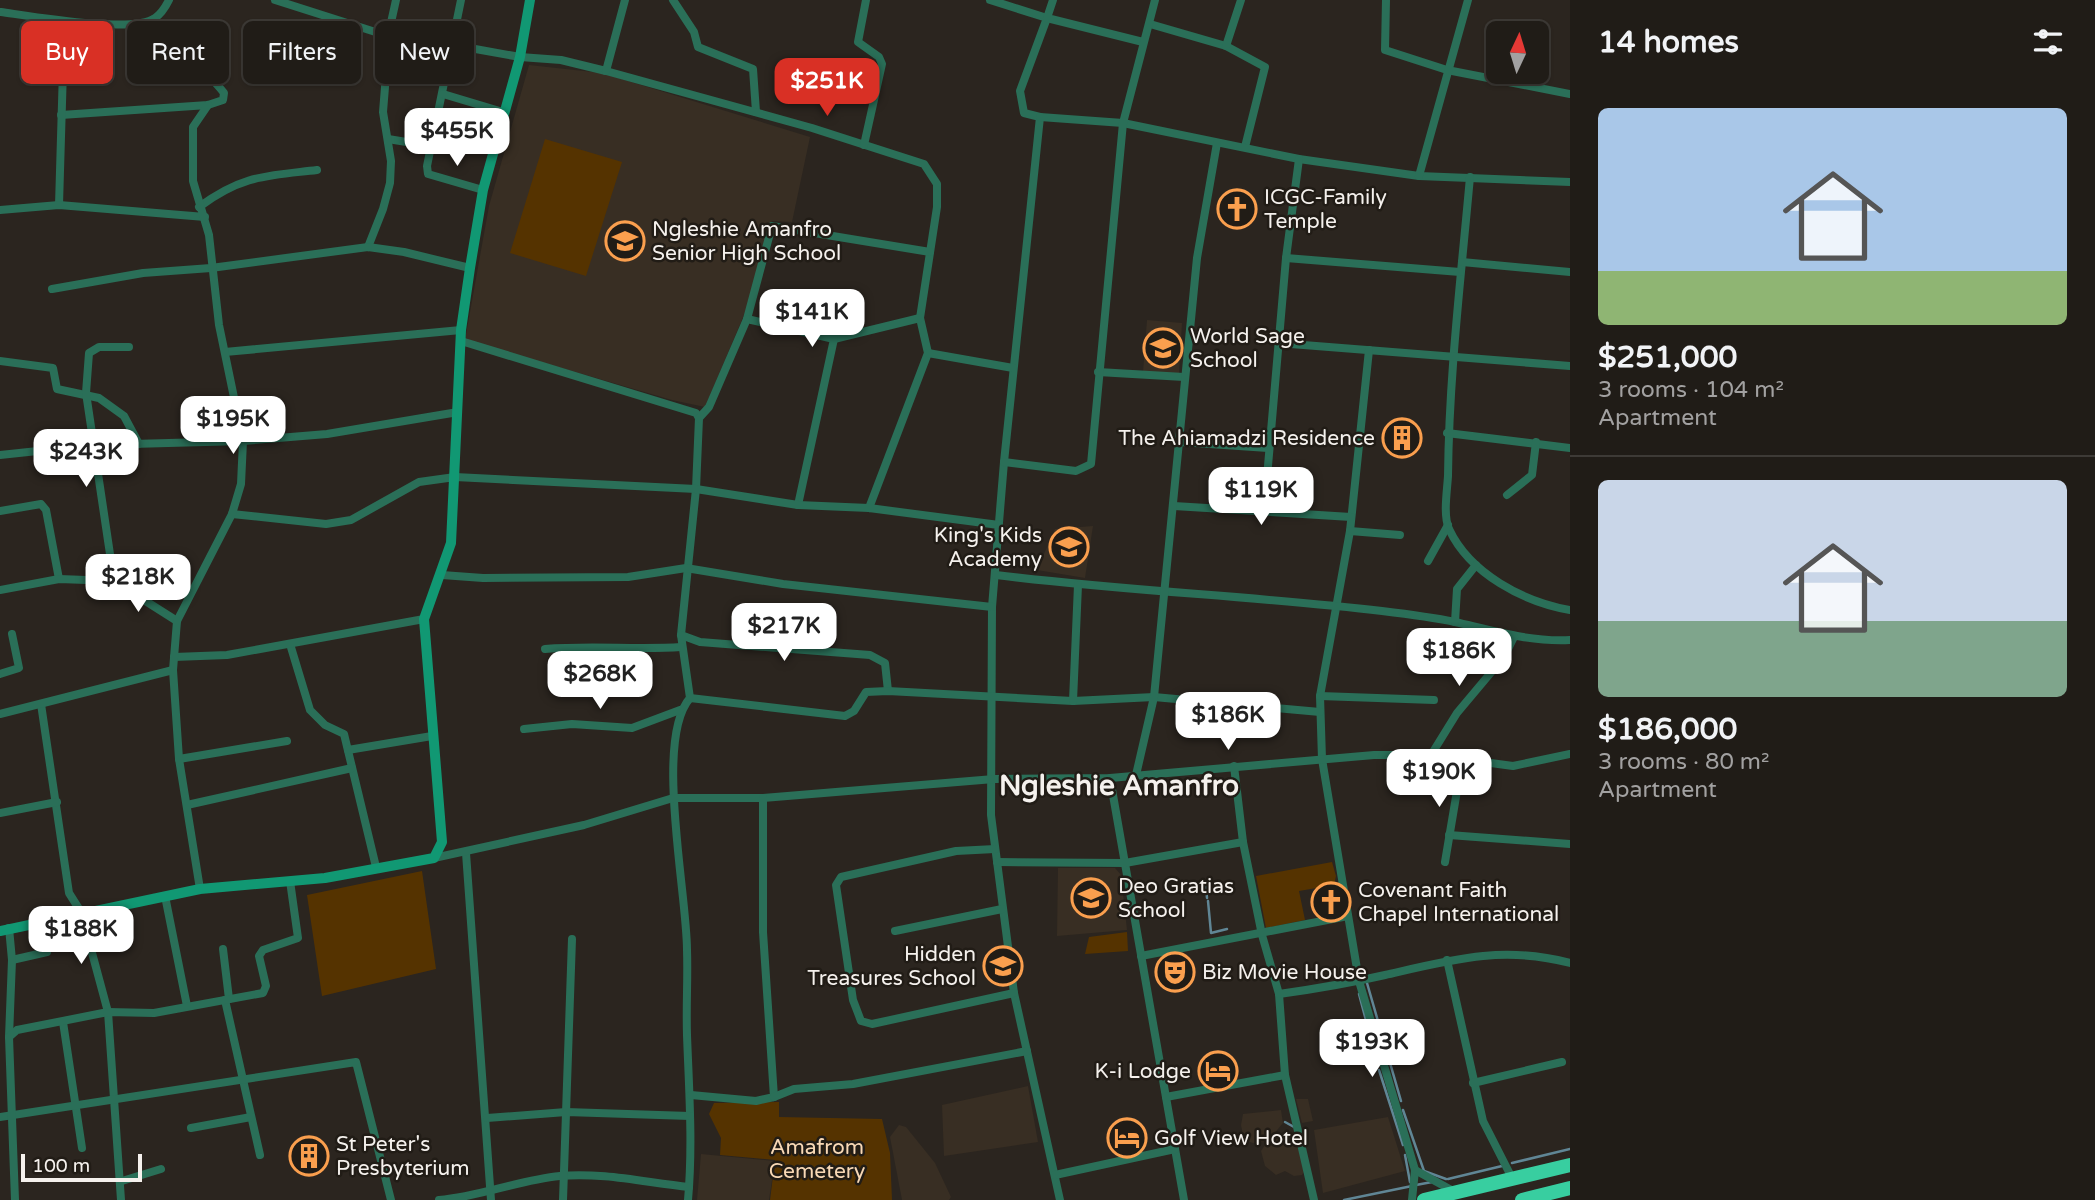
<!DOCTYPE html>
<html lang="en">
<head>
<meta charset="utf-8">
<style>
	:root { --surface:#201c17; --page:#2d2924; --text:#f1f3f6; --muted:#a2a1a1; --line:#3d3a36; --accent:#d93025 }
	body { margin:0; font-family:"Varela Round",sans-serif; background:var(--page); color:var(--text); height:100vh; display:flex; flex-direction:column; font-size:26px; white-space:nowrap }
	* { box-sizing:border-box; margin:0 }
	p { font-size:23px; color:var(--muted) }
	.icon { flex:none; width:38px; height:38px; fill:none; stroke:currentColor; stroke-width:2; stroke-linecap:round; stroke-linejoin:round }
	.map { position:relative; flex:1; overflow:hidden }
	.panel { display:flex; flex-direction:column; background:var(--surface); width:525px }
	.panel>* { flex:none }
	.top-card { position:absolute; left:21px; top:21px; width:665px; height:63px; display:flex; gap:14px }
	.needle { width:46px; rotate:4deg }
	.buttons { position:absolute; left:1486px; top:21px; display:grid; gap:14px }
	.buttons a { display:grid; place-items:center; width:63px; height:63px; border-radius:10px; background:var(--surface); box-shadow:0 2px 5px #0004,0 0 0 2px var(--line); font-size:35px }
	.scale { position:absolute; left:21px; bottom:18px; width:121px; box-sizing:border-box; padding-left:7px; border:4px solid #f5f1ed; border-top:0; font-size:19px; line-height:24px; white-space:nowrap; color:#f5f1ed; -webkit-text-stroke:5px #211c16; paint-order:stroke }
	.price { position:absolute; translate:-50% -60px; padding:0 16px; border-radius:14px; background:#fff; color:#222; font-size:23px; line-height:46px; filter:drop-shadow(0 2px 4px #0008) }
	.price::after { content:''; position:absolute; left:50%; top:42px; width:21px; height:16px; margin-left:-10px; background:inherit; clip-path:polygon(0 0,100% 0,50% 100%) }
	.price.current { background:var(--accent); color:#fff }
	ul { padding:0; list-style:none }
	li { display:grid; align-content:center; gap:14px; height:371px; padding:0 28px }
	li+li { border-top:2px solid var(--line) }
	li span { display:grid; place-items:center; height:217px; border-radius:10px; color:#555 }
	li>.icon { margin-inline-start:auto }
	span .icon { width:126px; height:126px; fill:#fffc; stroke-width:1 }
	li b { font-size:30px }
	h2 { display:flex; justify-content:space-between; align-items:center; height:84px; padding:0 28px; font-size:30px }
	.pill { padding:0 24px; border-radius:10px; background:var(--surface); box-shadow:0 2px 5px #0004,0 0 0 2px var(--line); font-size:24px; line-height:63px }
	.pill.current { background:var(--accent); color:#fff }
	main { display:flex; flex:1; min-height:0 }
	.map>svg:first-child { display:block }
	.built { fill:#382e23 }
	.green { fill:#530 }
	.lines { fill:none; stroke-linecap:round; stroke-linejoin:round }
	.stream { stroke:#608695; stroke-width:2.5 }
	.street { stroke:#2a6f58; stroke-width:8 }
	.secondary { stroke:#119873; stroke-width:10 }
	.highway { stroke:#38cea0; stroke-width:14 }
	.labels { text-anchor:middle; stroke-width:5; stroke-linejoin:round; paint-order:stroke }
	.poi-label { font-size:21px; fill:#f5f1ed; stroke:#211c16; text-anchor:start }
	.park-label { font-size:21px; fill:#f8d8b5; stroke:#211c16 }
	.district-label { font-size:28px; font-weight:bold; fill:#f5f1ed; stroke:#211c16 }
</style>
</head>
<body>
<main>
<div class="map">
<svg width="1570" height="1200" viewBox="0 0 1570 1200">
	<rect width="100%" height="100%" fill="#2b251f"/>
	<g class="built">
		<path d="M529 65 602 73 810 137 792 222 772 221 758 282 705 407 672 400 465 340 489 206Z"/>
		<path d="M1147 320 1182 323 1179 375 1143 372Z"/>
		<path d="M1093 526 1085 578 1037 570 1055 529Z"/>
		<path d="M1058 868H1115L1121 875 1127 930 1057 936Z"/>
		<path d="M1028 1086 1038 1142 944 1156 942 1105Z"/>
		<path d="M1296 1099H1308L1313 1121 1302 1123Z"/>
		<path d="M1281 1110 1283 1123 1268 1141 1253 1143 1244 1140 1241 1125 1243 1114Z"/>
		<path d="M1388 1117 1405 1171 1323 1193 1314 1130Z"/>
		<path d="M899 1125 906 1127 935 1163 951 1197 949 1200H902L890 1137Z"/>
		<path d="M1287 1134 1300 1137 1306 1168 1302 1175 1294 1176 1285 1171 1276 1175 1265 1166 1261 1151 1265 1145Z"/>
		<path d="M701 1154 775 1161 769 1200H697Z"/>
	</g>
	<g class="green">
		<path d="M545 139 622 162 586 276 510 253Z"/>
		<path d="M1332 862 1336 876 1334 885 1299 891 1305 920 1266 928 1256 876Z"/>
		<path d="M422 871 436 969 322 996 307 895Z"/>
		<path d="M1127 932 1128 951 1085 954 1089 937Z"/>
		<path d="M779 1102V1117L882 1119 890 1153 892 1200H770L775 1160 720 1155 721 1138 709 1114 714 1103Z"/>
	</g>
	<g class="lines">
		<g class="stream">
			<path d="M1207 898 1206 886 1216 883 1217 893"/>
			<path d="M1208 901 1211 933 1227 929"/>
			<path d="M1367 983 1401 1101"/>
			<path d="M1359 994 1377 1062"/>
			<path d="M1379 1070 1403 1145"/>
			<path d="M1403 1110 1424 1171 1446 1179"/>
			<path d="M1285 1122 1294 1127"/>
			<path d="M1405 1155 1410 1182"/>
			<path d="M1512 1163 1570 1149"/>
			<path d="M1448 1179 1502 1166"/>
			<path d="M1416 1185 1432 1182"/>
			<path d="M1344 1200 1412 1186"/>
		</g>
		<g class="street">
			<path d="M275 0 388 36 396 0"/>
			<path d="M461 0 427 166 428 174 483 190"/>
			<path d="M673 0 694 32 698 47 753 69 756 112"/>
			<path d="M990 0 1047 18 1020 91 1024 113 1040 117 1004 462 992 607 991 815 1014 993 1060 1200"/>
			<path d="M1053 0 1047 18 1143 42"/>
			<path d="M1386 0 1385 50 1447 70 1570 94"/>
			<path d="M1 12C30 16 134 34 155 18 161 14 166 6 169 0"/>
			<path d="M1150 24 1226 46 1265 67 1245 147"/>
			<path d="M453 45 520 57 561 60 606 71 812 128 924 164 937 184V207L920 318 928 353 869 508"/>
			<path d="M1226 46 1241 0"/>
			<path d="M606 71 625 0"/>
			<path d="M443 94 503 112"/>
			<path d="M61 115 208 105 223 100 224 93C203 66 174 47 154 19"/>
			<path d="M1040 117 1123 123 1299 159 1419 176 1570 182"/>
			<path d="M388 139 431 146"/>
			<path d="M864 145 882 64 879 57 858 42 866 0"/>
			<path d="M1419 176 1468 0"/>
			<path d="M1470 177C1461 277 1449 376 1448 476 1447 492 1443 515 1449 529 1470 574 1524 602 1570 610"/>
			<path d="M59 205 63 69 60 38 64 21"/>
			<path d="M199 207C242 175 266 176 317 170"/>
			<path d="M0 210 59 205 205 217"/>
			<path d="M368 247 383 209 390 183 391 161 383 112 387 62"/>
			<path d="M1286 258 1460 272"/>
			<path d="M1462 262 1570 272"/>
			<path d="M52 289 143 273 211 268 368 247 404 252 470 268"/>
			<path d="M747 319 772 226 930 252"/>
			<path d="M834 339 920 318"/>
			<path d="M461 341 696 413 699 418 696 489 681 635 690 698C654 739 687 893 687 950 688 978 686 1006 687 1035 689 1090 693 1145 688 1200"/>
			<path d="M1278 343 1570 366"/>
			<path d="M1369 350 1350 531 1320 696 1322 759 1359 981 1415 1170 1412 1200"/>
			<path d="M225 352 461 330"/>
			<path d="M928 353 1013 368"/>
			<path d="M0 361 53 368 57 389 99 398 124 416 139 444"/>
			<path d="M1098 372 1184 377"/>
			<path d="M699 418 709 407 747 319 834 339 798 505"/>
			<path d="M1447 433 1570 448"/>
			<path d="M1180 442 1268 448"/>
			<path d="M0 455 94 445 243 441 327 434 458 412"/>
			<path d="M1004 462 1076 471 1091 464 1123 123 1155 0"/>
			<path d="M1507 495 1532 475 1536 442"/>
			<path d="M1174 506 1351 517"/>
			<path d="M0 511 41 504 46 510 59 579"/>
			<path d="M1264 512 1286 258 1299 159"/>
			<path d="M232 514 326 524 351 520 419 482 455 477 696 489 798 505 869 508 999 525"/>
			<path d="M1350 531 1400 535"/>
			<path d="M1428 561 1448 525"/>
			<path d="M442 575 483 578 628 577 686 568 783 584 992 607"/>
			<path d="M996 575C1124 591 1254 596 1382 611 1407 614 1431 617 1455 622 1494 631 1530 642 1570 640"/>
			<path d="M114 581 86 393 89 353 99 347H129"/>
			<path d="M0 590 59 579 114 581 177 621"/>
			<path d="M1455 622 1457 589 1476 565"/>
			<path d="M681 635 700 642 870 655 885 663 888 691"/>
			<path d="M290 644 310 710 325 725 344 734 376 867"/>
			<path d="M545 649C591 645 636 650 681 647"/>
			<path d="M174 657 227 655 424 619"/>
			<path d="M0 674 19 668 12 634"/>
			<path d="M1320 696 1434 700"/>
			<path d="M690 698 845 716 854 711 866 692 888 691 1073 701 1154 697 1320 712"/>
			<path d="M1073 701 1078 585"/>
			<path d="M41 704 69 893 81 912 108 1012 121 1200"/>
			<path d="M0 714 173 670"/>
			<path d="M524 729 572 724 632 728 680 710"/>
			<path d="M348 750 432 736"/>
			<path d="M1431 755 1457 713 1504 657 1514 637"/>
			<path d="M179 759 287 741"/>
			<path d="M1234 766 1243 842 1262 935 1279 994 1285 1075 1314 1200"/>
			<path d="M1136 775 1154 697 1197 258 1217 143"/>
			<path d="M1110 778 1184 1200"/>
			<path d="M187 805 352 768"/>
			<path d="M0 813 57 802"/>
			<path d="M1449 835 1570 844"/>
			<path d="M995 849 956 851 841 877 836 885 853 1000 861 1021 872 1024 1014 993"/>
			<path d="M466 853 491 1200"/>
			<path d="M434 858 584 825 673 798H763L994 779 1110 778 1374 755H1431L1513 766 1570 754"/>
			<path d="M997 862 1125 863 1243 842"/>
			<path d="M1445 862 1462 761"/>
			<path d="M200 889 179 759 173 670 177 621 232 514 241 484 243 441 219 325 209 235 193 181V127L208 105"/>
			<path d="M165 896 187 1006"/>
			<path d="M895 931 1002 909"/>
			<path d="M223 949 229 999"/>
			<path d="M1141 956 1348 916"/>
			<path d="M12 960 47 952 44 920"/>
			<path d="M1447 960 1483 1121 1513 1180"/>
			<path d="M1279 994C1315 989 1350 983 1385 975 1450 960 1503 945 1570 963"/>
			<path d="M225 1000 260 1155"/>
			<path d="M63 1022 82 1148"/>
			<path d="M9 1037 12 960 9 928"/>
			<path d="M1473 1083 1562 1062"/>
			<path d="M691 1095 756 1101 774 1097 763 932V798"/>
			<path d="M774 1097 794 1089 853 1084 1027 1051"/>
			<path d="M1166 1097 1285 1075"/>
			<path d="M0 1117 356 1062 391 1200"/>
			<path d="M487 1118 566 1112 690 1116"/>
			<path d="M191 1128 251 1117"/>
			<path d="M1415 1170 1455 1192"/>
			<path d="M1055 1175 1175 1149"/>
			<path d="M122 1181 161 1169"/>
			<path d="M15 1200 9 1037 17 1030 108 1012 154 1013 263 993 266 986 259 956 263 950 298 938 290 881"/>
			<path d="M439 1200C480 1197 518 1180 560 1176 602 1172 648 1183 689 1187"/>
			<path d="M563 1200 572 939"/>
		</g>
		<path class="secondary" d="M0 931 200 889 325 878 434 858 442 842 424 619 451 543 461 330 470 268 483 190 520 57 530 0"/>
		<g class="highway">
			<path d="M1424 1200 1570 1165"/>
			<path d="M1522 1200 1570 1188"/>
		</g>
	</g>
	<defs>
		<g id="church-ring" transform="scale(2.0125)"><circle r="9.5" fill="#211c16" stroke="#fa9f4e" stroke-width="1.5"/><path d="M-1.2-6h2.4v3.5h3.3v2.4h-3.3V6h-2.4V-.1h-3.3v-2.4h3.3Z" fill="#fa9f4e"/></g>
		<g id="school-ring" transform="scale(2.0125)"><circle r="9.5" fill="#211c16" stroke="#fa9f4e" stroke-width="1.5"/><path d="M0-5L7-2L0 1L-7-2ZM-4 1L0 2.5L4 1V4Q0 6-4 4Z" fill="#fa9f4e"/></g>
		<g id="building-ring" transform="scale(2.0125)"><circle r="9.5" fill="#211c16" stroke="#fa9f4e" stroke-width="1.5"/><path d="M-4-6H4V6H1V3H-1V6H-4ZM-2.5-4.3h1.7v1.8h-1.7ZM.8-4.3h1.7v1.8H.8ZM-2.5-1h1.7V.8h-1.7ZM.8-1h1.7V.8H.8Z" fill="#fa9f4e"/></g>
		<g id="theatre-ring" transform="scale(2.0125)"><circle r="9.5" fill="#211c16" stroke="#fa9f4e" stroke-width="1.5"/><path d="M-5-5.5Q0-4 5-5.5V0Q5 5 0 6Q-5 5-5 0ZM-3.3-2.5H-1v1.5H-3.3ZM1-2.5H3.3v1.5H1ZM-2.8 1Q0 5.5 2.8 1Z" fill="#fa9f4e"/></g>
		<g id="hotel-ring" transform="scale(2.0125)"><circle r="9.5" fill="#211c16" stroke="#fa9f4e" stroke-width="1.5"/><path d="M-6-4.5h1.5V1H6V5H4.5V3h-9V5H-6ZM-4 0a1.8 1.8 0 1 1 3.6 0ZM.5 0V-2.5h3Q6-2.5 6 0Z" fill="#fa9f4e"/></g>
	</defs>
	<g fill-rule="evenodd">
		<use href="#church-ring" x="1237" y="209"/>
		<use href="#school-ring" x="625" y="241"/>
		<use href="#school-ring" x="1163" y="348"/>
		<use href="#building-ring" x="1402" y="438"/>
		<use href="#school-ring" x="1069" y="547"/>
		<use href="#school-ring" x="1091" y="898"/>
		<use href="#church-ring" x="1331" y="902"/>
		<use href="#school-ring" x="1003" y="966"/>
		<use href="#theatre-ring" x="1175" y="972"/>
		<use href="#hotel-ring" x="1218" y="1071"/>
		<use href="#hotel-ring" x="1127" y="1138"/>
		<use href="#building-ring" x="309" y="1156"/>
	</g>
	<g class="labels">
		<g class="poi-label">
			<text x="1264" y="204">ICGC-Family<tspan x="1264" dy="24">Temple</tspan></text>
			<text x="652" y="236">Ngleshie Amanfro<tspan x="652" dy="24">Senior High School</tspan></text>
			<text x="1190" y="343">World Sage<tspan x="1190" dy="24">School</tspan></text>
			<text x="1375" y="445" text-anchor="end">The Ahiamadzi Residence</text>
			<text x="1042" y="542" text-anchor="end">King's Kids<tspan x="1042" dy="24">Academy</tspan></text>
			<text x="1118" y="893">Deo Gratias<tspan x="1118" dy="24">School</tspan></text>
			<text x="1358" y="897">Covenant Faith<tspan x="1358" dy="24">Chapel International</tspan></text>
			<text x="976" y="961" text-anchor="end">Hidden<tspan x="976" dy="24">Treasures School</tspan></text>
			<text x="1202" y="979">Biz Movie House</text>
			<text x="1191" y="1078" text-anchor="end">K-i Lodge</text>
			<text x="1154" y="1145">Golf View Hotel</text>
			<text x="336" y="1151">St Peter's<tspan x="336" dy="24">Presbyterium</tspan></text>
		</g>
		<g class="park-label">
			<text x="817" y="1154">Amafrom<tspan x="817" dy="24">Cemetery</tspan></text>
		</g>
		<g class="district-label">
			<text x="1119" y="795">Ngleshie Amanfro</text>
		</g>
	</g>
</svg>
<div class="buttons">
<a><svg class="needle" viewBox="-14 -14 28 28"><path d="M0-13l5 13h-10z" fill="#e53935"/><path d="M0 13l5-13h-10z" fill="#a2a1a1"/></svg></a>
</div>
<div class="scale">100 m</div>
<b class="price current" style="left:827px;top:118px">$251K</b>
<b class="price" style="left:457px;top:168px">$455K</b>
<b class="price" style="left:812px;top:349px">$141K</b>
<b class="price" style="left:233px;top:456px">$195K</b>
<b class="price" style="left:86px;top:489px">$243K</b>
<b class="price" style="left:1261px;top:527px">$119K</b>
<b class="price" style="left:138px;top:614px">$218K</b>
<b class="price" style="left:784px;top:663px">$217K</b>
<b class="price" style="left:1459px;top:688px">$186K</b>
<b class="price" style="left:600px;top:711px">$268K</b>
<b class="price" style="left:1228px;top:752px">$186K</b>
<b class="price" style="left:1439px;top:809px">$190K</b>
<b class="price" style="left:81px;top:966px">$188K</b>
<b class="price" style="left:1372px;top:1079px">$193K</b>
<div class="top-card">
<a class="pill current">Buy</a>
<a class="pill">Rent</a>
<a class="pill">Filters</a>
<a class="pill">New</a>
</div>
</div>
<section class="panel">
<h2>14 homes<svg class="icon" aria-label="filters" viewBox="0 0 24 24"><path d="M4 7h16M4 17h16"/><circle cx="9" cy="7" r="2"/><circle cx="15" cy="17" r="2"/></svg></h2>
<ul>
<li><span style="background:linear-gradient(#a9c7e8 75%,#8fb573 0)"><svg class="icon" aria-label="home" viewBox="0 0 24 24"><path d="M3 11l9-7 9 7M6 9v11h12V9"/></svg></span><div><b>$251,000</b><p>3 rooms · 104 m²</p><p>Apartment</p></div></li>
<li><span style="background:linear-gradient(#c9d6e8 65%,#7fa58c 0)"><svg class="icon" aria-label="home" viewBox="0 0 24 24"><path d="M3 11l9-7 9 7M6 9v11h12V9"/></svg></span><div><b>$186,000</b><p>3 rooms · 80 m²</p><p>Apartment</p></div></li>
</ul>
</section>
</main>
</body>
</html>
